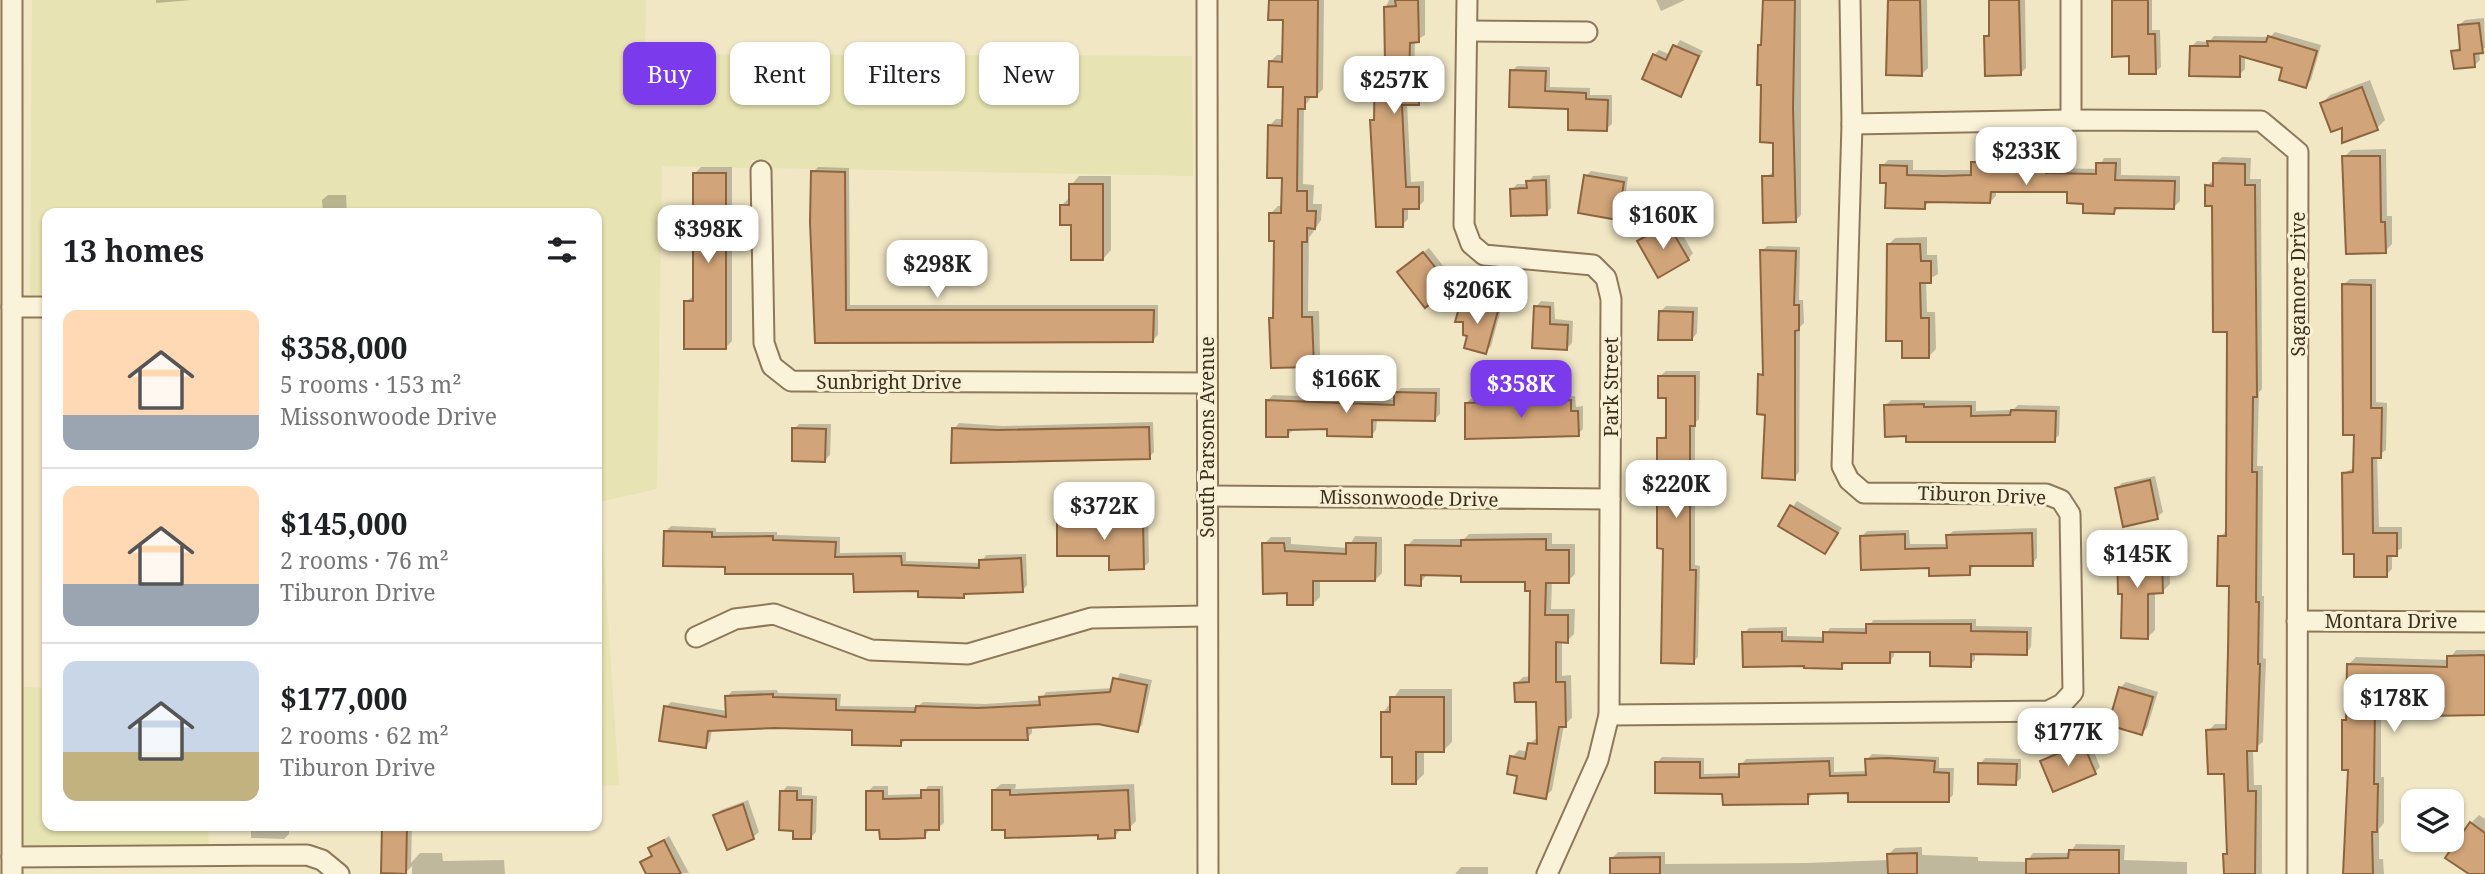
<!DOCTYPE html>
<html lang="en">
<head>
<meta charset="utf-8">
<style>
	:root { --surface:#fff; --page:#f2f2f2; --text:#202124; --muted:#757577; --line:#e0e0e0; --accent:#7c3aed }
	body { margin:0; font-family:"Noto Serif",serif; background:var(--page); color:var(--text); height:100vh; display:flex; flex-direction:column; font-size:26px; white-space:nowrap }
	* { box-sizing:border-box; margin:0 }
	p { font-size:23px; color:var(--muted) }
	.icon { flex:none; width:38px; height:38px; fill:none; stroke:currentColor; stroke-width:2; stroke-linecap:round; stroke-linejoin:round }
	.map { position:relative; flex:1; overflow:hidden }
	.panel { position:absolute; left:42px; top:208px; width:560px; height:623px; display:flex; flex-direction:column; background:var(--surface); border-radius:14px; box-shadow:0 2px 5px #0004 }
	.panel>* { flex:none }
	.guide { position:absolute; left:623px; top:42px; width:665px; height:63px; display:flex; gap:14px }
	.controls { position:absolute; left:2401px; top:789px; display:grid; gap:14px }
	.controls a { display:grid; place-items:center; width:63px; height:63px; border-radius:14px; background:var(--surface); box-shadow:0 2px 5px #0004; font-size:35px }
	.price { position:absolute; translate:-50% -60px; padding:0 16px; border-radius:14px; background:#fff; color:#222; font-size:23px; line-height:46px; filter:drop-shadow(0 2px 4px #0008) }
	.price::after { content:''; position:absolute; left:50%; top:42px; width:21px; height:16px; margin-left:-10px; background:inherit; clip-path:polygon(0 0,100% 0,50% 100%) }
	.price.current { background:var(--accent); color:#fff }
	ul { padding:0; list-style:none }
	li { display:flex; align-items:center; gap:21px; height:175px; padding:0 21px }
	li+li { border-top:2px solid var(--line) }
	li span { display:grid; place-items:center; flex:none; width:196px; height:140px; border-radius:14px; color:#555 }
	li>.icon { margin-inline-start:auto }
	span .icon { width:84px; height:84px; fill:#fffc; stroke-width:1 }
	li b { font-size:30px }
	h2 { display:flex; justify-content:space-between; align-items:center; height:84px; padding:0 21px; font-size:30px }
	.pill { padding:0 24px; border-radius:14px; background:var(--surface); box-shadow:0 2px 5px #0004; font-size:24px; line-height:63px }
	.pill.current { background:var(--accent); color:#fff }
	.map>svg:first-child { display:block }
	.farmland { fill:#e7e3b2 }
	.shadow { fill:#0003 }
	.building { fill:#d1a479; stroke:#8e643e; stroke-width:2 }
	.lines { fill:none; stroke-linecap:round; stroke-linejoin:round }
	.minor-casing { stroke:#8d795a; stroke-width:23 }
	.minor { stroke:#fbf3d9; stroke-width:19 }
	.labels { text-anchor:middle; stroke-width:6; stroke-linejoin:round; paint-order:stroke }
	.street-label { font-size:19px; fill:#3c2f1e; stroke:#f8f0d5 }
</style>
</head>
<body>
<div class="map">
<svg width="2485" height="874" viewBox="0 0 2485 874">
	<rect width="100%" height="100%" fill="#f1e7c5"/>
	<g class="farmland">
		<path d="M32 0H646L645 54 1192 56 1193 176 771 168V160H751V168L662 166 657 489 600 502 619 785 597 786V214H47V295H30Z"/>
		<path d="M22 687 47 688V826H208L209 857 23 855Z"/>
	</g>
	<g class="shadow">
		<path d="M156 0H191L156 3Z"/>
		<path d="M1270 0H1324L1323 89 1316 96H1312L1304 107 1303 184 1314 185 1313 204H1322L1321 220 1309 238 1308 311H1319L1320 358 1313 365 1271 319 1275 315 1276 239 1271 213 1278 206H1283V176L1269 126 1276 119H1284V85L1270 62 1277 55H1284L1285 18Z"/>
		<path d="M1389 0H1425V35L1415 41 1414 77H1425L1424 97 1419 103H1407L1411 182 1424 181V201L1418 207H1408V219L1402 225 1372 121 1376 117 1377 65 1387 59 1386 7Z"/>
		<path d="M1656 0H1685L1661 11Z"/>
		<path d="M1764 0H1801V215L1796 220 1764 177 1774 172V141L1759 46 1763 42Z"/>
		<path d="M1889 0H1927L1928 68 1922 74Z"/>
		<path d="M1991 0H2025L2026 68 2021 73 1986 36 1990 32Z"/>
		<path d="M2114 0H2152V30H2160L2161 67 2155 72Z"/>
		<path d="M2484 18 2485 48 2479 52 2480 60 2475 65 2453 52 2462 46 2459 25 2465 20Z"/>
		<path d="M2275 32 2321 45 2311 80 2306 86 2285 66 2245 55V69L2239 75 2191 47 2197 41 2209 42 2214 36 2270 37Z"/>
		<path d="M1680 40 1703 51 1681 95 1654 55 1659 50 1671 55Z"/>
		<path d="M1517 66 1550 67V87L1590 88V95H1612V124L1606 129 1512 71Z"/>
		<path d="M2370 80 2385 120 2377 128 2343 125 2322 103 2330 95Z"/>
		<path d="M2386 149 2387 216H2392V244L2385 251 2344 157 2351 150Z"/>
		<path d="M1979 157H2051V168L2098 169 2104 158H2121V175L2180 176V201L2174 207 2120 206 2114 212 2085 202 2069 190H1996V196L1990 202 1931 200 1924 207 1887 181 1882 166 1888 160H1913V170H1973V163Z"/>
		<path d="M2222 157 2251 158 2250 179H2261L2262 389 2259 392 2257 466H2263L2262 596H2264L2263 658 2266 659 2263 742 2253 749 2254 785H2262V874H2226V772L2208 731 2215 724H2227L2230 585 2220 537 2227 530 2228 330 2213 204 2207 186 2214 179 2215 164Z"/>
		<path d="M701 167H732V341L726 347 685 302 695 295 694 174Z"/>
		<path d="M818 167 849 168 850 305H1158V335L1153 340 817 342 813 172Z"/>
		<path d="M1591 171 1628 177 1623 212 1617 218 1586 176Z"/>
		<path d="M1550 175 1551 208 1546 213 1512 190 1517 184H1528L1533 176Z"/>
		<path d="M1079 176H1111V250L1103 259 1061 206 1070 197 1071 185Z"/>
		<path d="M328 195H346L347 214H323L322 200Z"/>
		<path d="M1674 220 1693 253 1688 259 1640 242Z"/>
		<path d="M1927 237V255H1937L1938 274 1926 281 1927 312H1935L1936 349 1929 356 1904 339 1888 245 1895 238Z"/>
		<path d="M1767 246 1800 247 1799 300H1803L1804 323 1800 327 1799 472 1794 478 1766 413 1760 375 1765 370 1762 251Z"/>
		<path d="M1429 248 1455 281 1450 286 1405 267Z"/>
		<path d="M2350 279H2376V402L2387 403 2386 450 2377 456 2379 527H2402V548L2392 554V569L2386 575 2356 552 2344 473 2355 467 2356 433 2343 285Z"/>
		<path d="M1468 297 1502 306 1491 346 1486 352 1469 335 1463 302Z"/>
		<path d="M1541 301 1554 302 1555 319 1573 321 1572 343 1567 348 1536 307Z"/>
		<path d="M1666 306 1698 307 1697 333 1692 339 1660 312Z"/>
		<path d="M1666 371H1700L1699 419 1695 423V565L1700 566 1698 657 1693 662 1665 547 1659 439 1668 434V396L1660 376Z"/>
		<path d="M1401 388H1440V414L1435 419H1377L1376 430 1371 436 1329 427 1293 430 1288 435 1268 400 1273 395 1396 400V393Z"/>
		<path d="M1575 396 1576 407 1583 406V429L1578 434 1466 403 1472 398Z"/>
		<path d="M1891 400 1976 401V411L2013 410 2018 405 2060 406 2059 435 2054 440 1908 434 1886 405Z"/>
		<path d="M1153 422 1154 452 1149 457 954 429 959 423 1003 426Z"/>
		<path d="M799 424H831L830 455 824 461 794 429Z"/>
		<path d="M2155 476 2163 512 2157 517 2117 488 2122 483Z"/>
		<path d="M1797 501 1842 528 1825 552 1780 525Z"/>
		<path d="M1064 516H1148L1149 562 1144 567 1110 554 1059 522Z"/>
		<path d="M671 526 716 528V532H777V535L840 537V553L906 552V561L981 563 986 555 1026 554 1027 585 1022 591 968 593 963 597 920 589 855 572 727 566 665 532Z"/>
		<path d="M2037 528V558L2032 564 1974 565 1969 574 1931 566 1862 536 1867 531 1909 530 1910 544H1948V536L1953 531Z"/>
		<path d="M1552 533V544H1575V574L1568 581H1552L1551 609H1575L1574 634 1567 641H1562V676L1571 675 1572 718 1564 725 1552 790 1545 797 1519 775 1512 757 1519 750 1528 752 1529 744 1538 737 1537 700 1516 684 1523 677 1531 676 1532 589 1526 580 1463 574H1427L1420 584 1407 546 1414 539H1464L1469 534Z"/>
		<path d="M1355 536 1382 537V573L1375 580 1320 579V597L1313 604 1289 591 1264 544 1271 537H1291V544L1348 548Z"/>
		<path d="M2157 543V554H2169L2170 584 2162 592H2155V630L2148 637 2124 592 2119 551 2126 544Z"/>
		<path d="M1976 619V626L2032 627 2031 647 2026 653 1975 652V660L1970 665 1932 651 1894 650V656L1889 662H1846L1841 668 1744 633 1749 628 1787 627V636L1824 637 1830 628H1868L1873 620Z"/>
		<path d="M2456 650H2485V715L2428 685 2393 684V698L2381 705V777H2384V823L2379 829V859H2383L2384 874H2344L2349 768 2344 721 2348 717 2349 664 2356 657 2449 660Z"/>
		<path d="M1120 673 1152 680 1142 725 1137 730 1098 722 1032 726V733L1027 738 906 739 900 745 854 728 712 730 710 741 705 747 666 707 671 702 727 711V697L732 691 777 690 778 693 841 694 840 706 917 707 923 702 985 704 1041 700 1046 692 1113 688Z"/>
		<path d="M2126 682 2158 692 2147 728 2142 733 2120 688Z"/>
		<path d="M1400 689H1452V742L1444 750 1424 751V774L1416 782 1383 713Z"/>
		<path d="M2089 739 2100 767 2095 772 2043 761 2048 756Z"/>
		<path d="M1872 754 1939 757V768H1954L1953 795 1948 800 1850 791 1813 792 1807 802 1724 792 1657 763 1662 757 1704 758V774L1741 773V765L1746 759 1834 757V772L1867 771V760Z"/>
		<path d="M1985 758 2021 759V778L2016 783 1980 764Z"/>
		<path d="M1001 784H1016L1015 789 1134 784 1136 821 1129 828H1121L1115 837 1100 833 994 790Z"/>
		<path d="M787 786 802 787V795L817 796 816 832 810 838 782 792Z"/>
		<path d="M873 786H888V795L922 794 928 786H943L944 823 938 828H930L925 836 881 828 868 792Z"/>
		<path d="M748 800 759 832 753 837 715 815 721 810Z"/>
		<path d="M2479 815 2485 819V874H2472L2471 823Z"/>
		<path d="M251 826H289V834L284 839 251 838Z"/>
		<path d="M383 826H412L411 863 420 853H442L443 861 504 860 505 874H412V866L406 872Z"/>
		<path d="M669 836 689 873 648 874 642 862 653 854 650 848Z"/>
		<path d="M2076 844 2125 845 2124 860 2187 862V874H1612L1611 859 1618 852H1665V864L1805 863 1889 860V854L1895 848 1922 847V855L1978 857V861L2027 862 2033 853H2070Z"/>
		<path d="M1461 867H1488V874H1455Z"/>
	</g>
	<g class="building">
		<path d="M1269 0H1318L1317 97H1305V109H1298L1297 191H1307V211H1316L1315 229 1307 228V242H1302V317H1312L1314 367 1271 368 1269 318H1273L1274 241H1269V213H1281L1282 178H1267L1268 125 1282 126 1283 87H1268L1269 61 1282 62 1283 20H1268Z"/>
		<path d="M1395 0H1418L1419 42 1410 43 1409 82H1419V105H1402L1406 187H1419V209H1403V227H1376L1370 120H1374L1375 64H1385L1384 7 1396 6Z"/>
		<path d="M1763 0H1795L1793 108 1796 222 1763 223 1762 176H1773V143L1760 142 1761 85H1757L1758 45H1761Z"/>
		<path d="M1888 0H1920L1922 76 1886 75Z"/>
		<path d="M1989 0H2019L2021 75 1985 76 1984 36H1989Z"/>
		<path d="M2112 0H2148V34H2155L2156 74H2129V56L2112 57Z"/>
		<path d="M2479 23 2483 53 2474 54 2475 67 2454 69 2451 51 2460 50 2458 25Z"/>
		<path d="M2268 36 2317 51 2306 88 2279 80 2282 68 2240 56V77L2189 76 2190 46H2208L2207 41 2266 42Z"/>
		<path d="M1673 45 1699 56 1681 97 1642 79 1653 54 1666 60Z"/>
		<path d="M1510 70 1546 71 1545 91 1586 93V99L1608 100 1607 131 1568 130V109L1509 107Z"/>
		<path d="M2362 87 2378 130 2342 143V128L2331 132 2320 103Z"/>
		<path d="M2342 156H2380L2381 222H2385L2386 253 2346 254Z"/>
		<path d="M1971 162 2046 163V173L2096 174V163H2116L2115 180 2175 181 2174 209 2115 208 2114 214 2083 213V204L2067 203V192H1991L1990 203 1925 202V209L1885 208 1886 183H1880V165L1907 166V175L1943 176 1971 175Z"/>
		<path d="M2213 163 2245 164V185H2255L2257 397H2253L2252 472H2257L2256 602H2259L2258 664H2260L2257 751H2247L2248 791H2256L2255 874H2224L2223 854H2227L2224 774H2208L2206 730 2226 729 2228 651 2229 586H2217L2218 536H2226L2227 332H2213L2212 206H2205V185L2213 186Z"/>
		<path d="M811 171 845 172 846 310H1154L1153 342 815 343 810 222Z"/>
		<path d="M693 173H726V349H684V301H693Z"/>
		<path d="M1584 175 1624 182 1618 220 1578 213Z"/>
		<path d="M1546 180 1547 215 1511 216 1510 189 1527 188 1526 181Z"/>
		<path d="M1069 184H1103V260H1071V225H1060V205H1069Z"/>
		<path d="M1668 224 1689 260 1658 278 1637 241Z"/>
		<path d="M1887 244H1920L1921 261H1931V283H1920L1921 318H1929V358H1902V341H1886Z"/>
		<path d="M1760 250 1796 251 1794 305H1799V330L1795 331V480L1762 478 1765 415 1757 414 1758 374 1763 375Z"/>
		<path d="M1423 252 1451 287 1425 308 1397 272Z"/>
		<path d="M2342 284 2371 285V408H2382L2381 458H2372L2373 533H2397V556H2387V577H2354V554H2343L2342 473 2353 472 2354 435H2343Z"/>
		<path d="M1461 301 1498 311 1486 354 1464 348 1467 336 1463 335V322H1455Z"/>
		<path d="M1534 306 1550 307V324L1568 325 1567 350 1532 348Z"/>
		<path d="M1659 311 1693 312 1692 340H1658Z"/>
		<path d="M1658 376H1695V426H1690V570H1696L1694 664 1661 663 1663 549 1657 548V438H1666V398H1658Z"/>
		<path d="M1394 392 1436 393 1435 421 1372 420V437L1327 436V429L1288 430V437H1266V400L1394 405Z"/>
		<path d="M1571 400V411H1578L1579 436 1465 439V403Z"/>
		<path d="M1924 404V407L1971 406V416L2010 415 2011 410 2056 411 2055 442H1906V436L1885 437 1884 405Z"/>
		<path d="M1149 427 1150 459 951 463 952 428 997 430Z"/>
		<path d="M792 428 826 429 825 462 792 461Z"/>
		<path d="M2150 480 2158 519 2123 527 2115 488Z"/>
		<path d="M1790 505 1838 533 1825 554 1778 526Z"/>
		<path d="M1143 520 1144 569 1109 570V556H1057V521Z"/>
		<path d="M664 531 712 532V537L773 536V540L836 542 835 557 901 556 902 565 979 568V560L1021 558 1023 592 964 594V598L918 597V591L854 592 853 574H725V567L663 566Z"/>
		<path d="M2032 533 2033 566H1970V575L1929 576V568L1861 570 1860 536 1905 534V549L1947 548 1946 535Z"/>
		<path d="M1546 539V550H1569V583H1546L1545 615H1568V643L1556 642V682H1565L1566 727H1559L1546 799 1514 793 1517 776 1507 774 1510 756 1525 759 1528 743 1537 744 1536 702H1515L1514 683 1529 682 1530 591H1525V582H1461V576L1421 575V586L1405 585V545L1461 546V540Z"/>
		<path d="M1262 543H1284L1285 551 1346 554V543H1376L1375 581H1313V605H1287V593L1263 594Z"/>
		<path d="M2150 549V561L2162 560 2163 593 2148 594V639L2121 638 2122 594H2118L2117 550Z"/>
		<path d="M1866 624H1971V631L2027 632V655L1971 654V667L1930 666V652H1890V663H1842V669L1804 668V666L1743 667 1742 632H1782V641L1823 642V632L1866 633Z"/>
		<path d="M2485 655V715L2427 716 2426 687 2386 685V707H2375L2374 784H2378L2377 832H2372L2373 874H2343L2348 770H2342V720H2346L2347 664 2447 667V656Z"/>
		<path d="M1113 678 1147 685 1138 732 1098 724 1027 728 1028 740H901V746L852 745V730L774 728 708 731 706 748 659 741 664 706 726 717 725 696 773 694V697L836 699V710L915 712 916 706 978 708 1040 705 1039 697 1110 692Z"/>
		<path d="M2119 687 2153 697 2142 735 2108 725Z"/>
		<path d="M1390 697H1444V752H1416V784H1392V757H1381V712H1390Z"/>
		<path d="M2083 743 2096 774 2053 792 2040 761Z"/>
		<path d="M1887 758 1935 761 1934 772 1949 773V802H1848V793L1808 794V804L1723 805 1722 794 1655 793V762H1700V778L1739 777V764L1829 761 1830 776 1866 775 1865 759Z"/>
		<path d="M1978 763 2017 764 2016 785 1978 784Z"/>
		<path d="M921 790H939V830H925V838L897 839H880L879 830H866V791H883V799L921 798Z"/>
		<path d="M992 790H1010V795L1128 790 1130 830H1115V838L1098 839V835L1005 838V830H992Z"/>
		<path d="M780 791H797V800H812L811 839H793V831L779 830Z"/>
		<path d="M743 804 754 839 727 850 713 815Z"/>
		<path d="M2470 822 2485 833V874H2469L2445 858Z"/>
		<path d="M382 826H407L406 874 381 873Z"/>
		<path d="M664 840 681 874H646L640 862 652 856 648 848Z"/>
		<path d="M2069 850H2119V874H2026V859L2068 858Z"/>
		<path d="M1917 853V874H1888L1887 854Z"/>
		<path d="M1660 857V874H1610V858Z"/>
	</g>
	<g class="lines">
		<g class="minor-casing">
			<g id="minor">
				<path d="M1207 0 1208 874"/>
				<path d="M1467 0 1464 225 1471 244 1484 255 1593 265 1606 278 1611 299 1609 715 1598 760 1547 874"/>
				<path d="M2071 0V120"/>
				<path d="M1467 31 1587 32"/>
				<path d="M1852 124 2071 120 2261 121 2298 152 2297 874"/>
				<path d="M761 171 764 343 772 366 791 381 1207 383"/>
				<path d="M12 307H47"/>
				<path d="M1207 496 1610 499"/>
				<path d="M2297 621 2485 622"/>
				<path d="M696 637 735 619 774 614 871 650 968 654 1091 618 1207 616"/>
				<path d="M1609 715 2048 711 2062 704 2073 692 2070 514 2061 500 2046 494 1864 493 1849 480 1842 466 1852 124 1850 0"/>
				<path d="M12 857 307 855 322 860 339 874"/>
				<path d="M12 874V0"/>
			</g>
		</g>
		<use href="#minor" class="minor"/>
	</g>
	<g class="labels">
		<g class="street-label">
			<text transform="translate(2298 284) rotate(-90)" y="7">Sagamore Drive</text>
			<text x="889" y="389">Sunbright Drive</text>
			<text transform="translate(1611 387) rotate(-90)" y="7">Park Street</text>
			<text transform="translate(1207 437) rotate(-90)" y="7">South Parsons Avenue</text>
			<text transform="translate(1982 495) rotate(2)" y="7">Tiburon Drive</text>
			<text transform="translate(1409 498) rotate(1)" y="7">Missonwoode Drive</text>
			<text x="2391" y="628">Montara Drive</text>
		</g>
	</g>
</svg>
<div class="controls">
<a><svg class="icon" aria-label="layers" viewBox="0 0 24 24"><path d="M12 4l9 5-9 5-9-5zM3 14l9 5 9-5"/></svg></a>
</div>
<b class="price" style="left:1394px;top:116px">$257K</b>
<b class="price" style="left:2026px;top:187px">$233K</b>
<b class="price" style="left:1663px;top:251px">$160K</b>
<b class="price" style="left:708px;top:265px">$398K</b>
<b class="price" style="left:937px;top:300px">$298K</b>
<b class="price" style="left:1477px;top:326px">$206K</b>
<b class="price" style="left:1346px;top:415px">$166K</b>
<b class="price current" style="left:1521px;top:420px">$358K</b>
<b class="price" style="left:1676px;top:520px">$220K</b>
<b class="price" style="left:1104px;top:542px">$372K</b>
<b class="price" style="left:2137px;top:590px">$145K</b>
<b class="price" style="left:2394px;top:734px">$178K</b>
<b class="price" style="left:2068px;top:768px">$177K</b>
<div class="guide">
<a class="pill current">Buy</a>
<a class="pill">Rent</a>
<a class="pill">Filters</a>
<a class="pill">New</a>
</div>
<section class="panel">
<h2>13 homes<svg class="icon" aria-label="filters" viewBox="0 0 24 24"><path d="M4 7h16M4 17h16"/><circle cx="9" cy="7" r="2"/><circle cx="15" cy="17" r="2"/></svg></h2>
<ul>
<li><span style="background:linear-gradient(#ffd9b3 75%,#9aa5b1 0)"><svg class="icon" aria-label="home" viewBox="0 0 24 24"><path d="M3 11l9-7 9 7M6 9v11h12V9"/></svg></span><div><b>$358,000</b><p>5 rooms · 153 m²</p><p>Missonwoode Drive</p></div></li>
<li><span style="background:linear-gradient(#ffd9b3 70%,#9aa5b1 0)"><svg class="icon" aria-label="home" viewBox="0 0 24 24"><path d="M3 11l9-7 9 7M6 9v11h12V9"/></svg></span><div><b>$145,000</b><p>2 rooms · 76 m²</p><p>Tiburon Drive</p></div></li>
<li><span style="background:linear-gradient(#c9d6e8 65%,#c2b280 0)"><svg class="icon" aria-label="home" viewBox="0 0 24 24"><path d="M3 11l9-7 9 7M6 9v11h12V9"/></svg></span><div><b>$177,000</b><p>2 rooms · 62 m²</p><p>Tiburon Drive</p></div></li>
</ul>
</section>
</div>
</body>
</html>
